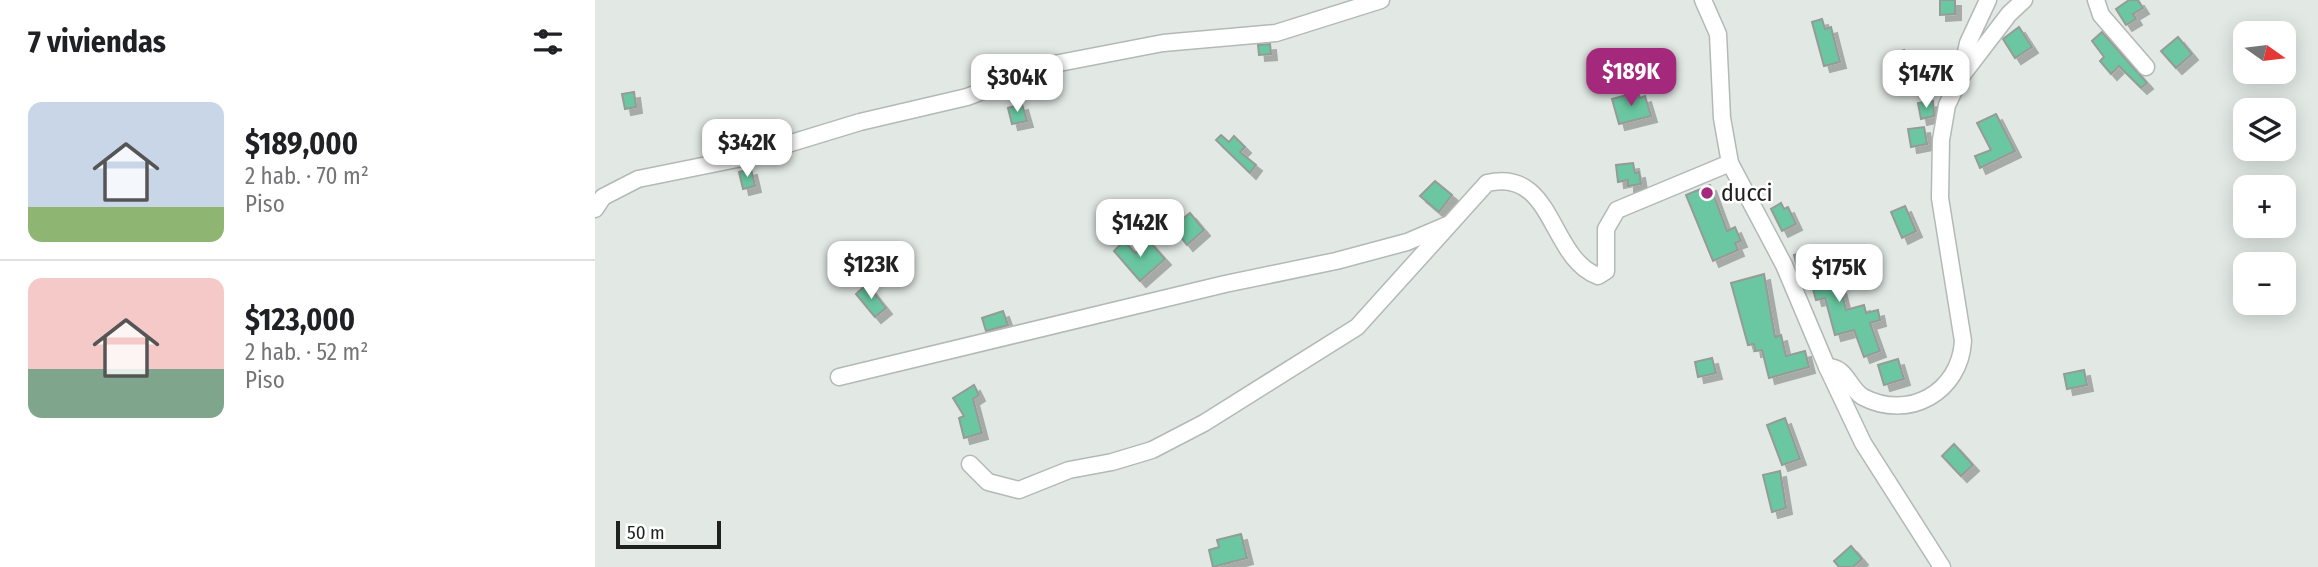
<!DOCTYPE html>
<html lang="es">
<head>
<meta charset="utf-8">
<style>
	:root { --surface:#fff; --page:#f2f2f2; --text:#202124; --muted:#757577; --line:#e0e0e0; --accent:#a4287c }
	body { margin:0; font-family:"Fira Sans Condensed",sans-serif; background:var(--page); color:var(--text); height:100vh; display:flex; flex-direction:column; font-size:26px; white-space:nowrap }
	* { box-sizing:border-box; margin:0 }
	p { font-size:23px; color:var(--muted) }
	.icon { flex:none; width:38px; height:38px; fill:none; stroke:currentColor; stroke-width:2; stroke-linecap:round; stroke-linejoin:round }
	.map { position:relative; flex:1; overflow:hidden }
	.details { display:flex; flex-direction:column; background:var(--surface); width:595px }
	.details>* { flex:none }
	.needle { width:46px; rotate:104deg }
	.controls { position:absolute; left:1638px; top:21px; display:grid; gap:14px }
	.controls a { display:grid; place-items:center; width:63px; height:63px; border-radius:14px; background:var(--surface); box-shadow:0 4px 18px #0003; font-size:35px }
	.scale { position:absolute; left:21px; bottom:18px; width:105px; box-sizing:border-box; padding-left:7px; border:4px solid #1f2120; border-top:0; font-size:19px; line-height:24px; white-space:nowrap; color:#1f2120; -webkit-text-stroke:5px #fff; paint-order:stroke }
	.price { position:absolute; translate:-50% -60px; padding:0 16px; border-radius:14px; background:#fff; color:#222; font-size:23px; line-height:46px; filter:drop-shadow(0 2px 4px #0008) }
	.price::after { content:''; position:absolute; left:50%; top:42px; width:21px; height:16px; margin-left:-10px; background:inherit; clip-path:polygon(0 0,100% 0,50% 100%) }
	.price.current { background:var(--accent); color:#fff }
	ul { padding:0; list-style:none }
	li { display:flex; align-items:center; gap:21px; height:175px; padding:0 28px }
	li+li { border-top:2px solid var(--line) }
	li span { display:grid; place-items:center; flex:none; width:196px; height:140px; border-radius:14px; color:#555 }
	li>.icon { margin-inline-start:auto }
	span .icon { width:84px; height:84px; fill:#fffc; stroke-width:1 }
	li b { font-size:30px }
	h2 { display:flex; justify-content:space-between; align-items:center; height:84px; padding:0 28px; font-size:30px }
	main { display:flex; flex:1; min-height:0 }
	.map>svg:first-child { display:block }
	.building { fill:#6bc7a1; stroke:#959b98; stroke-width:2; filter:url(#shadow) }
	.lines { fill:none; stroke-linecap:round; stroke-linejoin:round }
	.minor-casing { stroke:#b3b9b6; stroke-width:19 }
	.minor { stroke:#fff; stroke-width:16 }
	.poi-dot { fill:#a4287c; stroke:#fff; stroke-width:2.5 }
	.labels { text-anchor:middle; stroke-width:5; stroke-linejoin:round; paint-order:stroke }
	.poi-label { font-size:24px; fill:#1f2120; stroke:#fff; text-anchor:start }
</style>
</head>
<body>
<main>
<section class="details">
<h2>7 viviendas<svg class="icon" aria-label="filters" viewBox="0 0 24 24"><path d="M4 7h16M4 17h16"/><circle cx="9" cy="7" r="2"/><circle cx="15" cy="17" r="2"/></svg></h2>
<ul>
<li><span style="background:linear-gradient(#c9d6e8 75%,#8fb573 0)"><svg class="icon" aria-label="home" viewBox="0 0 24 24"><path d="M3 11l9-7 9 7M6 9v11h12V9"/></svg></span><div><b>$189,000</b><p>2 hab. · 70 m²</p><p>Piso</p></div></li>
<li><span style="background:linear-gradient(#f6c9c9 65%,#7fa58c 0)"><svg class="icon" aria-label="home" viewBox="0 0 24 24"><path d="M3 11l9-7 9 7M6 9v11h12V9"/></svg></span><div><b>$123,000</b><p>2 hab. · 52 m²</p><p>Piso</p></div></li>
</ul>
</section>
<div class="map">
<svg width="1723" height="567" viewBox="0 0 1723 567">
	<defs>
		<filter id="shadow"><feDropShadow dx="6" dy="6" stdDeviation="0" flood-color="#0004"/></filter>
	</defs>
	<rect width="100%" height="100%" fill="#e2e9e5"/>
	<g class="building">
		<path d="M1345 0H1360V14L1345 15Z"/>
		<path d="M1534 0H1543L1548 8 1538 14 1541 19 1531 25 1521 9Z"/>
		<path d="M1227 19 1230 29 1236 27 1245 62 1229 66 1217 22Z"/>
		<path d="M1424 27 1437 47 1420 58 1408 39Z"/>
		<path d="M1507 32 1552 83 1546 88 1524 66 1516 74 1505 61 1509 57 1497 41Z"/>
		<path d="M1583 37 1597 54 1581 68 1566 51Z"/>
		<path d="M675 44 676 54 664 55 663 45Z"/>
		<path d="M1309 50 1314 60 1295 69 1291 58Z"/>
		<path d="M1332 67H1343V82H1331Z"/>
		<path d="M39 92 41 107 30 109 27 94Z"/>
		<path d="M1043 92 1045 98 1050 96 1056 116 1024 124 1017 99Z"/>
		<path d="M1338 101 1339 116 1326 119 1323 103Z"/>
		<path d="M427 104 432 121 417 124 413 108Z"/>
		<path d="M1401 114 1420 151 1385 168 1380 156 1396 150 1382 123Z"/>
		<path d="M1329 127 1332 144 1316 147 1313 129Z"/>
		<path d="M626 135 634 142 639 136 650 147 645 152 661 165 655 173 621 140Z"/>
		<path d="M1038 163 1040 173 1044 172 1046 184 1033 186V180L1023 182 1021 165Z"/>
		<path d="M156 169 160 186 148 189 144 172Z"/>
		<path d="M840 181 857 195 844 212 825 196Z"/>
		<path d="M1115 185 1132 231 1140 227 1146 241 1140 243 1143 250 1118 261 1091 195Z"/>
		<path d="M1186 203 1189 209 1193 207 1201 224 1187 231 1176 209Z"/>
		<path d="M1310 206 1321 231 1307 238 1296 212Z"/>
		<path d="M595 213 609 230 592 245 578 227Z"/>
		<path d="M529 241 540 253 554 241 570 259 545 281 519 251Z"/>
		<path d="M1220 249 1230 279 1242 275 1251 310 1269 305 1271 313 1283 310 1285 320 1275 323 1285 351 1269 357 1259 330 1240 335 1230 298 1221 300 1213 271 1204 274 1199 255Z"/>
		<path d="M1169 274 1180 337 1186 335 1191 356 1210 351 1214 367 1174 378 1167 350 1160 351 1159 344 1153 345 1136 283Z"/>
		<path d="M272 284 291 308 280 317 261 294Z"/>
		<path d="M408 311 413 325 391 331 387 318Z"/>
		<path d="M1117 358 1121 373 1103 377 1100 362Z"/>
		<path d="M1303 359 1309 379 1289 385 1283 365Z"/>
		<path d="M1489 370 1492 385 1472 389 1469 374Z"/>
		<path d="M379 385 384 395 378 399 387 433 369 438 364 418 369 416 358 398Z"/>
		<path d="M1190 418 1205 459 1187 465 1172 425Z"/>
		<path d="M1359 444 1378 465 1366 476 1347 456Z"/>
		<path d="M1185 471 1191 508 1177 512 1168 475Z"/>
		<path d="M646 534 652 558 618 567 614 550 624 547 622 540Z"/>
		<path d="M1256 546 1267 559 1258 567H1244L1239 561Z"/>
	</g>
	<g class="lines">
		<g class="minor-casing">
			<g id="minor">
				<path d="M1108 0 1123 34 1127 118 1135 163 1189 265 1232 367 1268 443 1347 567"/>
				<path d="M1501 0 1506 15 1551 67"/>
				<path d="M1368 74 1414 14 1429 0"/>
				<path d="M0 209 8 197 43 179 147 158 265 122 372 97 459 64 568 43 681 33 786 0"/>
				<path d="M1232 367C1251 366 1254 389 1268 397 1314 421 1365 392 1368 341L1345 198 1346 140 1352 105 1366 76 1373 43 1393 0"/>
				<path d="M244 377 630 284 741 261 812 242 852 225"/>
				<path d="M375 464 393 482 424 490 474 470 517 462 557 450 609 423 762 327 892 183C959 167 954 258 1003 276L1011 271V229L1022 210 1135 163"/>
			</g>
		</g>
		<use href="#minor" class="minor"/>
	</g>
	<circle class="poi-dot" cx="1112" cy="193" r="7"/>
	<g class="labels">
		<g class="poi-label">
			<text x="1126" y="201">ducci</text>
		</g>
	</g>
</svg>
<div class="controls">
<a><svg class="needle" viewBox="-14 -14 28 28"><path d="M0-13l5 13h-10z" fill="#e53935"/><path d="M0 13l5-13h-10z" fill="#757577"/></svg></a>
<a><svg class="icon" aria-label="layers" viewBox="0 0 24 24"><path d="M12 4l9 5-9 5-9-5zM3 14l9 5 9-5"/></svg></a>
<a>+</a>
<a>−</a>
</div>
<div class="scale">50 m</div>
<b class="price current" style="left:1036px;top:108px">$189K</b>
<b class="price" style="left:1331px;top:110px">$147K</b>
<b class="price" style="left:422px;top:114px">$304K</b>
<b class="price" style="left:152px;top:179px">$342K</b>
<b class="price" style="left:545px;top:259px">$142K</b>
<b class="price" style="left:276px;top:301px">$123K</b>
<b class="price" style="left:1244px;top:304px">$175K</b>
</div>
</main>
</body>
</html>
